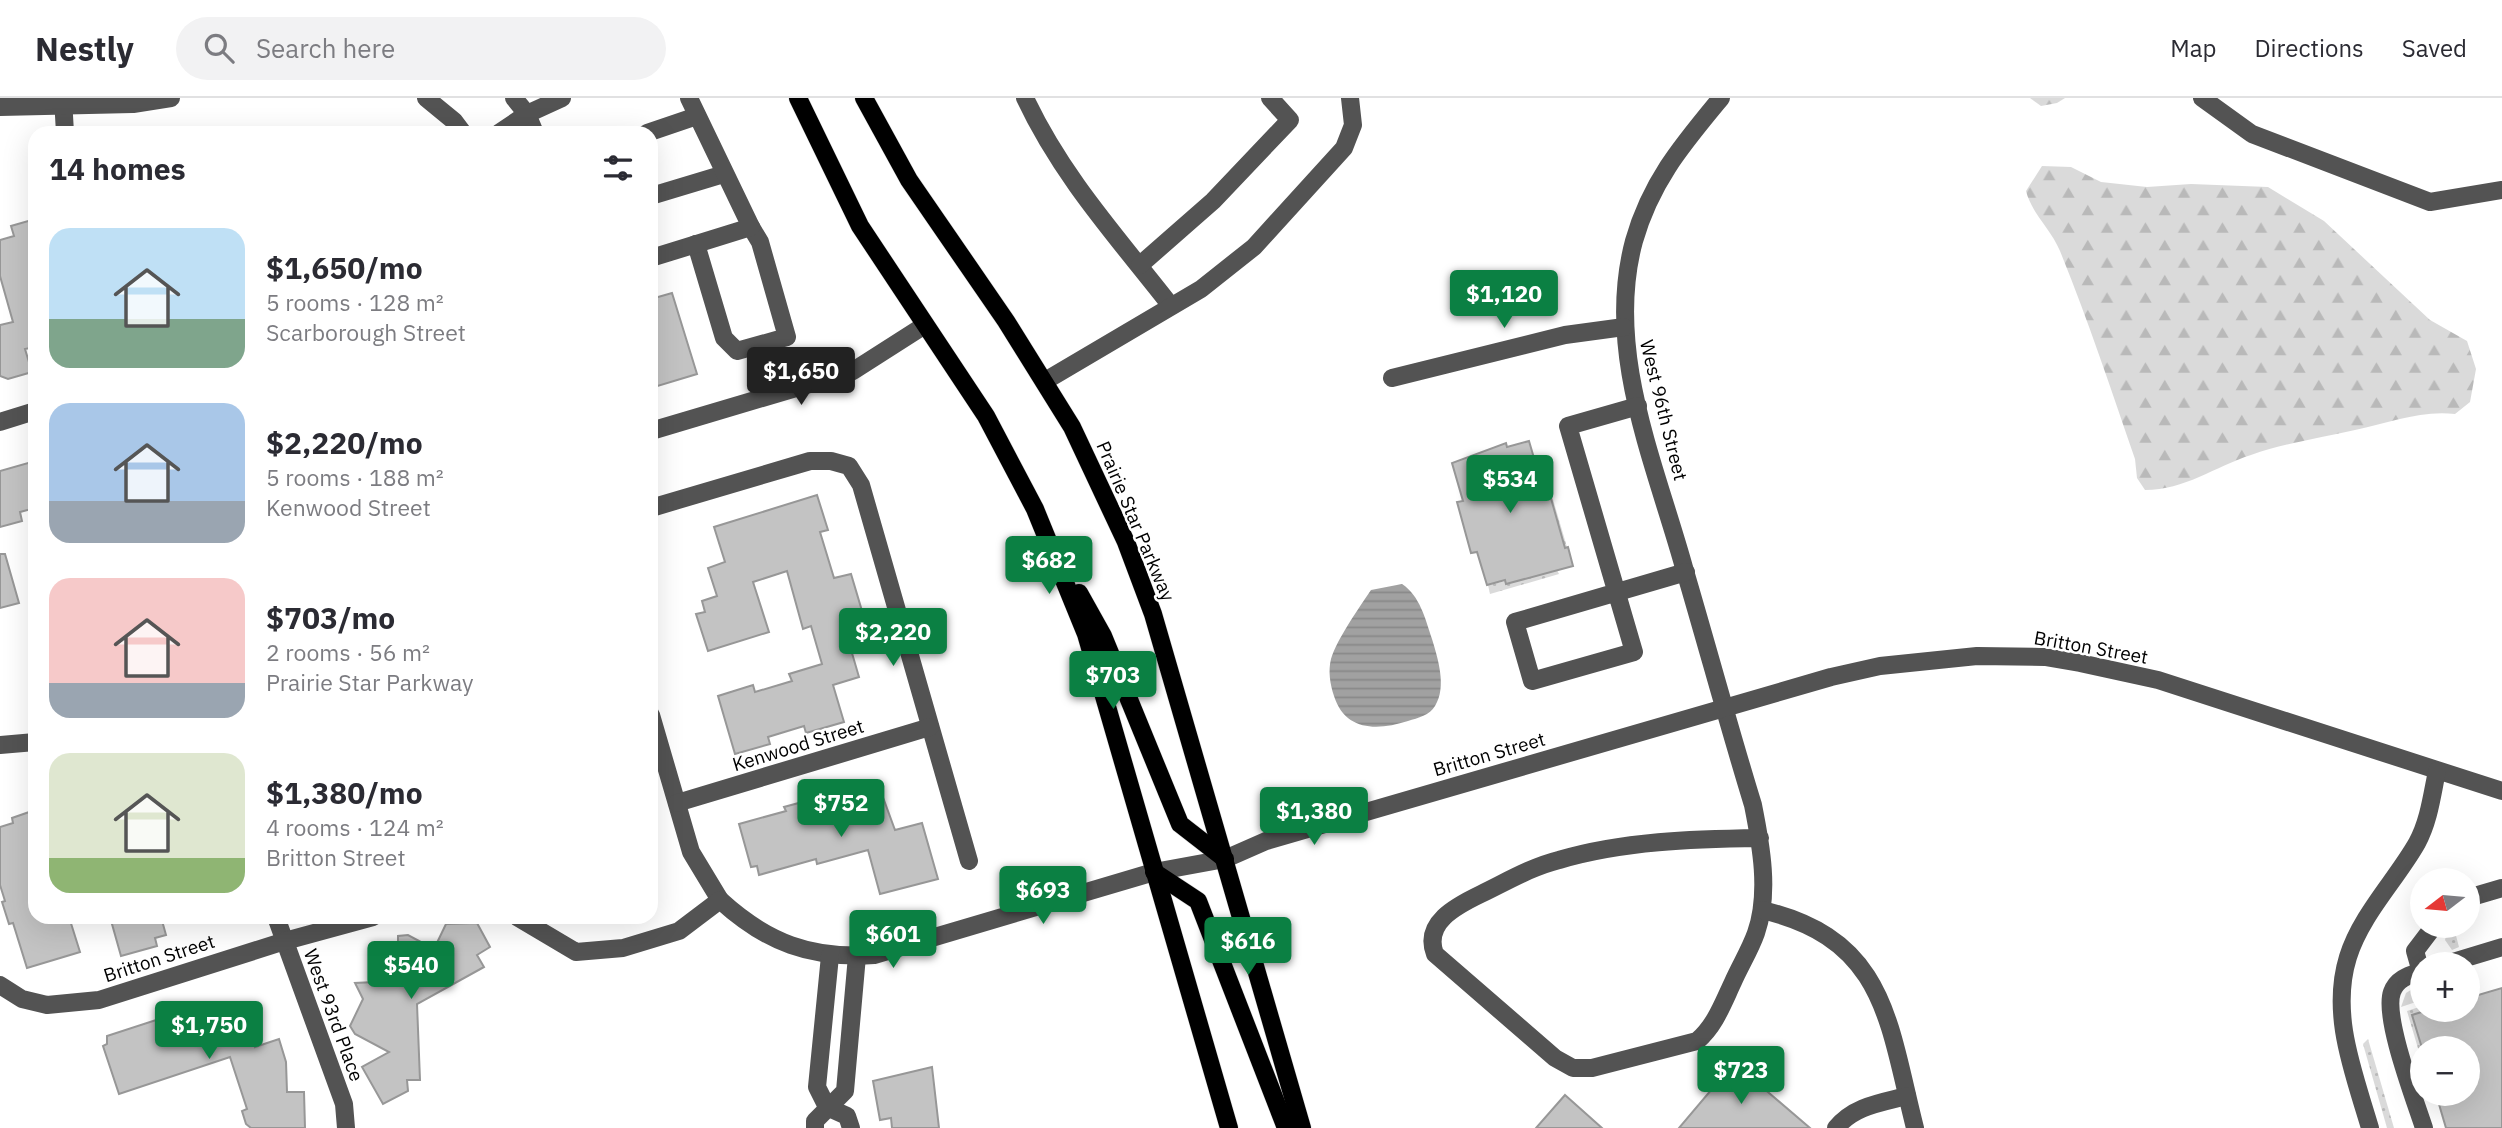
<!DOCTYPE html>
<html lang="en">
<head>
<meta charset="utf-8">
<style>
	:root { --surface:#fff; --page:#f2f2f3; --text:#2b2b33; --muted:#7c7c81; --line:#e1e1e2; --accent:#0b8043 }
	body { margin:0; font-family:"IBM Plex Sans",sans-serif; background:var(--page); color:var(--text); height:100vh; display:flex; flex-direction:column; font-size:26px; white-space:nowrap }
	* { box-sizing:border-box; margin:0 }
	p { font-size:23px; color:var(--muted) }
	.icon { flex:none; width:38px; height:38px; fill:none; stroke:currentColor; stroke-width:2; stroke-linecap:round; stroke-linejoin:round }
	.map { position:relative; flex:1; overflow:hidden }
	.drawer { position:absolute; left:28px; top:28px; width:630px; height:798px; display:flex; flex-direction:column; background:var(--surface); border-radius:21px; box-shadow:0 7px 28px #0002 }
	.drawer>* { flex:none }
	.needle { width:46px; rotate:254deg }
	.controls { position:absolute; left:2410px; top:770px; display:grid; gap:14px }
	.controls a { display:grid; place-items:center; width:70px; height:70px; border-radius:50%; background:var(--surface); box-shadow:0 7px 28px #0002; font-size:35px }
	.price { position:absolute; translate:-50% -60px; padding:0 16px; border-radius:7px; background:var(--accent); color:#fff; font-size:23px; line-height:46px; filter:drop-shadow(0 2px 4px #0008) }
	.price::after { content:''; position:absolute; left:50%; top:42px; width:21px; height:16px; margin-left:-10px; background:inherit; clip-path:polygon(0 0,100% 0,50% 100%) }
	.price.current { background:#222; color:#fff }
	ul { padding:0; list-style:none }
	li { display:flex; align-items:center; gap:21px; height:175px; padding:0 21px }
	li span { display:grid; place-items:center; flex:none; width:196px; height:140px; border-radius:21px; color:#555 }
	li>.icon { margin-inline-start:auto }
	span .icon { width:84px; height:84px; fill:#fffc; stroke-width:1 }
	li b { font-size:30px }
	h2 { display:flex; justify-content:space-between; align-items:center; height:84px; padding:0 21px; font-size:30px }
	header { display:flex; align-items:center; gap:42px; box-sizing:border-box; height:98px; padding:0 35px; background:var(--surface); border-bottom:2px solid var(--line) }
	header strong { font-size:33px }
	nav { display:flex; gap:38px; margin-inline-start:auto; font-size:24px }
	.search { width:490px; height:63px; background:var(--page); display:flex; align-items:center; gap:18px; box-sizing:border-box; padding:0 24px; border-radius:38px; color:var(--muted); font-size:26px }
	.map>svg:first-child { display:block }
	.grass { fill:url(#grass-tufts) }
	.forest { fill:url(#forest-firs) }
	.park { fill:url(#park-dots) }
	.water { fill:url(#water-rules) }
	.building { fill:#c3c3c3; stroke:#979797; stroke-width:2 }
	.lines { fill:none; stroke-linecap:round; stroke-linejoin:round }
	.major-casing { stroke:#dbdbdb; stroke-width:19 }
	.minor { stroke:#535353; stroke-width:18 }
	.major { stroke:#000; stroke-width:18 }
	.labels { text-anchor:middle; stroke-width:5; stroke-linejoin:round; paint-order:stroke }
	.street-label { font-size:19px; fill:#000; stroke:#fff }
</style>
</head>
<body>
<header>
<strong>Nestly</strong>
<div class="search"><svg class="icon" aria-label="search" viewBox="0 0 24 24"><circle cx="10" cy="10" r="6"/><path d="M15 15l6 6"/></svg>Search here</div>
<nav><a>Map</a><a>Directions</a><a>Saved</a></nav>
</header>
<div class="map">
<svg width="2502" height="1030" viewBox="0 0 2502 1030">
	<defs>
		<pattern id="grass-tufts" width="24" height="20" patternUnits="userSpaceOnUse" patternTransform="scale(1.75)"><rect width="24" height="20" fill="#dadada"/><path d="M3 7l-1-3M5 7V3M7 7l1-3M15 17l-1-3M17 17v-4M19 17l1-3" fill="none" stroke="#b9b9b9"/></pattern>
		<pattern id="forest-firs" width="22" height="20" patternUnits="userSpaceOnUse" patternTransform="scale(1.75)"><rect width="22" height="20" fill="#dadada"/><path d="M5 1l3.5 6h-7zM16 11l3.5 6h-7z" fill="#b9b9b9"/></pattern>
		<pattern id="park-dots" width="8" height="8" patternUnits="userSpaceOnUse" patternTransform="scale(1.75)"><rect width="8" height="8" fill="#dadada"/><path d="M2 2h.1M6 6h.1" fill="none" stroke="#b9b9b9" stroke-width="1.8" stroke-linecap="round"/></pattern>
		<pattern id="water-rules" width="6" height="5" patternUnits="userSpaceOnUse" patternTransform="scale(1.75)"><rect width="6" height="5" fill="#a1a1a1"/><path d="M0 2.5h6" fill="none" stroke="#898989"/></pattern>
	</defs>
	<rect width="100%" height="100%" fill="#fff"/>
	<path class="grass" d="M2422 885V902L2401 909 2406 895Z"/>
	<g class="forest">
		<path d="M2030 0H2065L2057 5 2041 8Z"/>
		<path d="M2042 68 2071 69 2101 84 2147 89 2191 86 2268 89 2324 123 2430 222 2467 243 2476 271 2470 304 2455 316C2421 312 2389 325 2355 332 2320 340 2285 345 2251 357 2214 369 2185 392 2145 392L2137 380 2135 361C2111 291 2088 222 2060 153 2051 131 2032 116 2026 93Z"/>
	</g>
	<g class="park">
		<path d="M1540 357 1567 449 1562 450 1540 366 1536 367 1534 359Z"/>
		<path d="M1557 472 1559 476 1490 496 1488 487Z"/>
		<path d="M2468 820 2470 829 2455 834 2459 849 2452 852 2445 842 2448 829 2468 828Z"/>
		<path d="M2422 908 2425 913 2412 917 2422 951V964L2407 913Z"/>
		<path d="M2368 941 2394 1030H2387L2363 946Z"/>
	</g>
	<path class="water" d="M1402 486C1420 498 1425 520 1432 541 1438 561 1447 589 1435 608 1430 617 1418 620 1408 623 1377 633 1345 633 1334 598 1330 586 1328 573 1331 561 1337 541 1359 510 1371 492Z"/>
	<g class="building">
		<path d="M35 121V249L25 251 32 274 8 281 0 278V227L13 224 0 178V142L14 138 11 128Z"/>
		<path d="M672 195 697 276 651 290V201Z"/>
		<path d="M1529 343 1536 367 1541 365 1565 450 1568 449 1573 468 1506 486 1505 482 1487 487 1477 454 1471 455 1457 404 1463 403 1452 365 1506 345 1507 349Z"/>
		<path d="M35 363V410L20 414 22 423 0 429V373Z"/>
		<path d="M817 397 828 432 820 434 834 480 851 476 862 513 854 516 860 535 847 538 859 579 833 587 844 624 806 635 804 628 768 639 770 646 735 656 718 598 753 587 755 594 792 583 789 576 822 566 811 528 803 531 787 473 753 484 769 534 708 553 696 516 705 514 702 503 717 498 708 470 725 464 714 429Z"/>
		<path d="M0 456H5L19 505 0 510Z"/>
		<path d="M854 690 857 701 881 694 895 732 922 725 938 781 880 796 868 752 817 766 816 761 759 777 757 768 751 769 739 726 786 713 784 709Z"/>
		<path d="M35 712V819H69L80 854 27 870 13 825 9 826 2 804 5 803 0 787V729L13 725 12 720Z"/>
		<path d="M110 819H161L166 837 155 840 157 848 121 858Z"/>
		<path d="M477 825 490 849 477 857 484 869 417 906 420 982H407L408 993 383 1006 362 969 389 954 355 936 350 928 363 901 355 885 375 884V875H393V848L398 845V838L408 837 434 851 446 826Z"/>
		<path d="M2502 890V1030H2446L2436 996H2468V950H2422L2412 917 2428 912H2468V900Z"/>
		<path d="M217 908 223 925 250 916 255 930V949L279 941 286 964 287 994H304L305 1030H251L246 1026 242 1013 247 1011 230 959 119 996 103 948 107 946V938L196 909Z"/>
		<path d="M1734 965 1810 1030H1679Z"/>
		<path d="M932 969 939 1030H892L891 1020 880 1022 873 983Z"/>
		<path d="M1565 997 1602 1030H1536Z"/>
	</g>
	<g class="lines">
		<g class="major-casing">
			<g id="major">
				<path d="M798 0 860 128 986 318 1035 411 1086 536 1229 1030"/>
				<path d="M864 0 909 82 1006 223 1072 329 1126 444 1153 516 1302 1030"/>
				<path d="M1079 495 1103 538 1180 726 1225 761"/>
				<path d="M1154 774 1198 803 1286 1030"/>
			</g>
		</g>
		<g class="minor">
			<path d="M63 0 65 35"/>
			<path d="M426 0 454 23 463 35"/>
			<path d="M514 0 527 16 535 35"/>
			<path d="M1025 0C1062 79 1118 140 1171 208"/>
			<path d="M1721 0C1683 46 1651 83 1634 143 1604 254 1656 367 1685 473 1708 551 1729 629 1753 707 1761 747 1770 795 1756 835 1750 852 1740 868 1733 884 1723 905 1715 928 1697 943L1592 970H1573L1555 960 1435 856C1423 825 1456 808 1481 796 1506 784 1531 769 1559 762 1623 743 1693 741 1760 740"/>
			<path d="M2202 0 2252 36 2430 104 2502 92"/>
			<path d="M0 9 133 6 171 0"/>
			<path d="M499 35 527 16 562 0"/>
			<path d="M647 35 697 18"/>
			<path d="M651 98 724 76"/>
			<path d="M696 146 724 240 737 253 787 239 760 144 751 129"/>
			<path d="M651 160 751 129 689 0"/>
			<path d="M1140 167 1213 103 1290 22 1270 0"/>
			<path d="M1392 280 1565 237 1624 229"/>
			<path d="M1045 283 1201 191 1254 149 1344 50 1353 27 1350 0"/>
			<path d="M1638 308 1568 328 1634 554 1532 583 1515 524 1686 474"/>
			<path d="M0 324 35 313"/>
			<path d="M651 333 853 273 925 227"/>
			<path d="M651 410 810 363H831L849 368 861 387 969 763"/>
			<path d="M651 617 691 754 720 802"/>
			<path d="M0 647 35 644"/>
			<path d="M677 705 930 629"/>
			<path d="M2468 800 2502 790"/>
			<path d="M1762 812C1886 841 1888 924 1915 1030"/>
			<path d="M276 819 344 1006 346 1030"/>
			<path d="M517 819 576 854 623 850 679 833 720 802C767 845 811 861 874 857L1154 774 1225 761 1266 743 1831 579 1880 568 1977 558 2045 559 2080 565 2158 582 2502 693"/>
			<path d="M830 858 817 989 827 1009 847 1018 851 1030"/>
			<path d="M2446 866 2502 849"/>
			<path d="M2422 873C2410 877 2397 880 2392 894 2383 919 2415 1002 2424 1030"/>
			<path d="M2421 874 2415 853 2434 828"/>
			<path d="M0 887 22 901 47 907 99 902 285 843 373 819"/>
			<path d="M815 1030V1023L845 993 857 858"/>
			<path d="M1836 1030C1854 1008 1880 1005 1907 998"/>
			<path d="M2370 1030C2354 975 2330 917 2348 859 2361 817 2396 782 2417 745 2429 723 2432 697 2437 673"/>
		</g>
		<use href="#major" class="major"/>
	</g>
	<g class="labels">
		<g class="street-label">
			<text transform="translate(1664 312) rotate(76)" y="7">West 96th Street</text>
			<text transform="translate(1136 423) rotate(67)" y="7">Prairie Star Parkway</text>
			<text transform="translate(2091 549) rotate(10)" y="7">Britton Street</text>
			<text transform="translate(798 647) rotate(-17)" y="7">Kenwood Street</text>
			<text transform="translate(1489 656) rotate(-16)" y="7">Britton Street</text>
			<text transform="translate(159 860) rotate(-18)" y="7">Britton Street</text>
			<text transform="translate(334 917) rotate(70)" y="7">West 93rd Place</text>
		</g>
	</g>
</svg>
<div class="controls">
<a><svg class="needle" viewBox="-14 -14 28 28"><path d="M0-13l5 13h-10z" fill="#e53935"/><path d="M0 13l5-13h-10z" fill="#7c7c81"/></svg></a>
<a>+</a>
<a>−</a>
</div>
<b class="price" style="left:1504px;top:232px">$1,120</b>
<b class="price current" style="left:801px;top:309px">$1,650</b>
<b class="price" style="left:1510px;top:417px">$534</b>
<b class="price" style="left:1049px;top:498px">$682</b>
<b class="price" style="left:893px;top:570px">$2,220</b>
<b class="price" style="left:1113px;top:613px">$703</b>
<b class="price" style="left:841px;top:741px">$752</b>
<b class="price" style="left:1314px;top:749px">$1,380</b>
<b class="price" style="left:1043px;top:828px">$693</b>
<b class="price" style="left:893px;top:872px">$601</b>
<b class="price" style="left:1248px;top:879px">$616</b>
<b class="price" style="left:411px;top:903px">$540</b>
<b class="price" style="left:209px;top:963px">$1,750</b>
<b class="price" style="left:1741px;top:1008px">$723</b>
<section class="drawer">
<h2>14 homes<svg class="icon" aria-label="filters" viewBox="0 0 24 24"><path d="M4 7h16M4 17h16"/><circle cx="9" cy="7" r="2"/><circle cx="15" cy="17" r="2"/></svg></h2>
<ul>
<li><span style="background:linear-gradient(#bfe0f5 65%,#7fa58c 0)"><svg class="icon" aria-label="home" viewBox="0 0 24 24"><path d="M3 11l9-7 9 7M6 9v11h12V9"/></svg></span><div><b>$1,650/mo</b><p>5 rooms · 128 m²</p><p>Scarborough Street</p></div></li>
<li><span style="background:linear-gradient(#a9c7e8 70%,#9aa5b1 0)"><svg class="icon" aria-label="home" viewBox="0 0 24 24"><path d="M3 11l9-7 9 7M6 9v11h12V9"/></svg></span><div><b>$2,220/mo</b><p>5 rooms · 188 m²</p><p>Kenwood Street</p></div></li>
<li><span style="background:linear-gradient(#f6c9c9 75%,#9aa5b1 0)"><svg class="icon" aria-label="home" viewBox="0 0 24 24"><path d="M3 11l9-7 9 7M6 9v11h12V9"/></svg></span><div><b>$703/mo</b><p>2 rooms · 56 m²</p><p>Prairie Star Parkway</p></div></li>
<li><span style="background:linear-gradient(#dfe7d0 75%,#8fb573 0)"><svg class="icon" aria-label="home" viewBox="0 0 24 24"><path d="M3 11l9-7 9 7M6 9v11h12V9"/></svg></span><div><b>$1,380/mo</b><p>4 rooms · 124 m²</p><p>Britton Street</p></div></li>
</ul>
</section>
</div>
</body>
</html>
